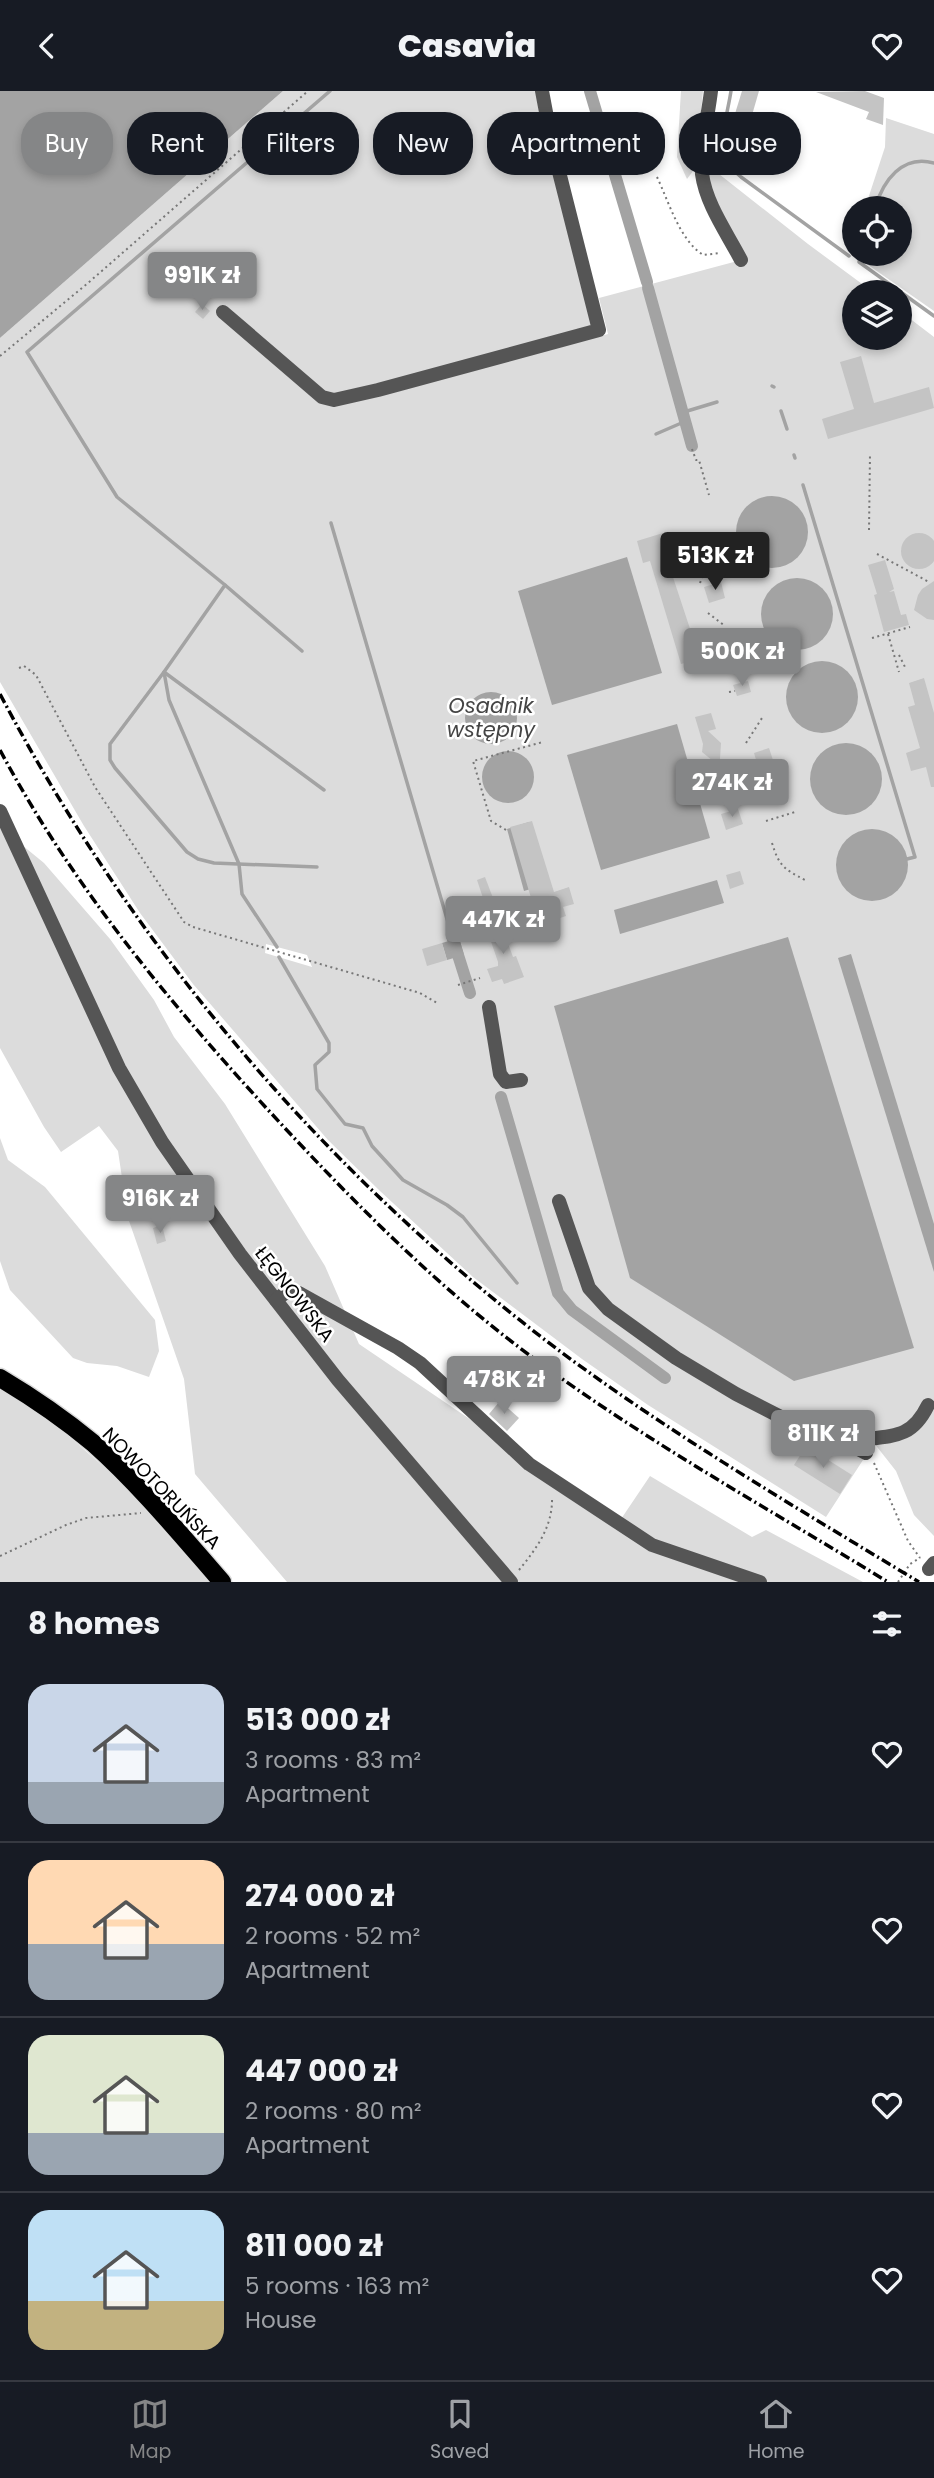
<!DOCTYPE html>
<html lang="en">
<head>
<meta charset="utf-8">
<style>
	:root { --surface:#171b24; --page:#20242c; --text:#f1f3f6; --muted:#9ea1a6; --line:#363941; --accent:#858687 }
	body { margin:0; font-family:Poppins,sans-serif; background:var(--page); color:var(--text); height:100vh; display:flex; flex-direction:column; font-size:26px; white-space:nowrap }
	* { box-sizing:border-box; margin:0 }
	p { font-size:23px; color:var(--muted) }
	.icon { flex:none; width:38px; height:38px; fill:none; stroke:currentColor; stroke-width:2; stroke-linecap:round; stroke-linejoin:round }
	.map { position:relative; height:1491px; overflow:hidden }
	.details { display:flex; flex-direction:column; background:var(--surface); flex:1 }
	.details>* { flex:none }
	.guide { position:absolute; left:21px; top:21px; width:892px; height:63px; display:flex; gap:14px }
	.buttons { position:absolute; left:842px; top:105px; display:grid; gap:14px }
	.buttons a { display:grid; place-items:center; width:70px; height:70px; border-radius:50%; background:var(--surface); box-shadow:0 4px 10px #0003; font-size:35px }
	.price { position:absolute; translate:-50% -60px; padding:0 16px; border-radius:7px; background:var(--accent); color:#fff; font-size:23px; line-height:46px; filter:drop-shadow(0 2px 4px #0008) }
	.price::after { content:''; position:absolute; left:50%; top:42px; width:21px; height:16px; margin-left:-10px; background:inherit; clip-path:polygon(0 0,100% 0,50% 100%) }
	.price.selected { background:#222; color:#fff }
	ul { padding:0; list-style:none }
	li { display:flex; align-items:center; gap:21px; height:175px; padding:0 28px }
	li+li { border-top:2px solid var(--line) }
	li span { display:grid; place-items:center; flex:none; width:196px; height:140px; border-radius:21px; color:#555 }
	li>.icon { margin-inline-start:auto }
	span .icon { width:84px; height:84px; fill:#fffc; stroke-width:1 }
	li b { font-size:30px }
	h2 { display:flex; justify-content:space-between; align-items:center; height:84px; padding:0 28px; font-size:30px }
	.chip { padding:0 24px; border-radius:28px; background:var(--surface); box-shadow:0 4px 10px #0003; font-size:24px; line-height:63px }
	.chip.selected { background:var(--accent); color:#fff }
	header { display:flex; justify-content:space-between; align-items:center; height:91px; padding:0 28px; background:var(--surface); font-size:32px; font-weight:800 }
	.tab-bar { display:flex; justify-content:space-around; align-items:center; height:98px; border-top:2px solid var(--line); background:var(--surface); font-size:19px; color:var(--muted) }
	.tab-bar a { display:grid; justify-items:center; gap:4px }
	.tab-bar .selected { color:var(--accent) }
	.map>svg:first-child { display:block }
	.green { fill:#dcdcdc; fill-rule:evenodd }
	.water { fill:#a3a3a3 }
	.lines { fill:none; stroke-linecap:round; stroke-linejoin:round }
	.stream { stroke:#a3a3a3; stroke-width:3.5 }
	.canal { stroke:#a3a3a3; stroke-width:12 }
	.building { fill:#c4c4c4 }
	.major-casing { stroke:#dbdbdb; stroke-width:21 }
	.path { stroke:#777; stroke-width:2; stroke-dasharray:2 3.5; stroke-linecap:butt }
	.minor { stroke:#555; stroke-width:14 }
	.major { stroke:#000; stroke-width:18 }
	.rail { stroke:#000; stroke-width:3.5; stroke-dasharray:10 3.5 2 3.5; stroke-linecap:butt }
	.labels { text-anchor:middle; stroke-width:5; stroke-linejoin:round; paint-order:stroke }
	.street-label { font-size:19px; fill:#000; stroke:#fff }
	.water-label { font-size:21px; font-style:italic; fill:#444; stroke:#fff }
</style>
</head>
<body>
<header><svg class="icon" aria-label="back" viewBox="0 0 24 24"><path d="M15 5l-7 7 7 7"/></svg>Casavia<svg class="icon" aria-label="heart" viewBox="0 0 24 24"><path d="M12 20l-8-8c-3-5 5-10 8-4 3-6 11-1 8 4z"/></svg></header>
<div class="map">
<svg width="934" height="1491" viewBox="0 0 934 1491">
	<rect width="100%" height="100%" fill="#fff"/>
	<g class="green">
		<path d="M283 0H536L540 28 598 246 608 243 599 207 745 168 713 103 707 81 709 58 713 74 719 83 808 153 873 201H854V247H900V220L934 246V1445L914 1424 896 1380 874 1352 826 1426 648 1314 582 1268 473 1186 380 1100 328 1049 193 893 140 822 84 735 0 591V247ZM266 853 307 864 312 876 265 862Z"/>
		<path d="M681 0H703L696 76 687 88 677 66Z"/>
		<path d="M886 27 934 43V220L851 162 854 151V163H900V117H865L885 56Z"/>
		<path d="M0 736 44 772 110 848 154 909 174 946 225 1013 325 1175 359 1253 480 1335 617 1434 650 1385 752 1446 766 1439 863 1491H287L195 1383 184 1288 128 1127 118 1060 99 1035 61 1061 44 1036 0 957Z"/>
		<path d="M0 1047 8 1069 45 1096 155 1229 159 1260 149 1286 117 1275 87 1272 73 1267 10 1199 0 1170Z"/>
		<path d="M0 1296 65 1342 120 1390 209 1491H0Z"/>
	</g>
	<g class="water">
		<path d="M0 0H283L0 247Z"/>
		<circle cx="772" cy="441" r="36"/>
		<path d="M627 466 662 582 552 614 518 500Z"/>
		<circle cx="797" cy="523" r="36"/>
		<circle cx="822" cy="606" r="36"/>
		<circle cx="491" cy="627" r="26"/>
		<path d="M677 633 710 747 601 779 567 664Z"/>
		<circle cx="846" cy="688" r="36"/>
		<circle cx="508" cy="686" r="26"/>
		<path d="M529 731 547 793 524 800 507 738Z"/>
		<circle cx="872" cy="774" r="36"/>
		<path d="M717 789 724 812 620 843 614 819Z"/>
		<path d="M788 846 914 1257 794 1290 630 1187 554 915Z"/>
		<path d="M459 847 464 864 447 869 442 852Z"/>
		<path d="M851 863 934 1133V1181L838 867Z"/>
	</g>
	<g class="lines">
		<g class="stream">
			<path d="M731 0C726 33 712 62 741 86L849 165"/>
			<path d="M875 117C883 90 902 63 934 72"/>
			<path d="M861 163 859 171 934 225"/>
			<path d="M772 295 774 296"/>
			<path d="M781 320 787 338"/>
			<path d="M684 321 717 311"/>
			<path d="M656 343 686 330"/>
			<path d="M794 364 795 367"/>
			<path d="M803 394 915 766 907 768"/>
			<path d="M331 432 452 845"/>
			<path d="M225 494 302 560"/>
			<path d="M317 776 214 772 198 768 187 761 115 677 110 669V653L164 581 324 699"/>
			<path d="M277 856 242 803 239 773 169 609 164 581 225 494 117 406 27 261 330 0"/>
			<path d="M279 866 329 952V961L315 974 317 998 345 1033 363 1037 372 1055 403 1089 447 1114 463 1126 517 1192"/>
		</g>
		<g class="canal">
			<path d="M590 0 647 191"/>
			<path d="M648 197 692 355"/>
			<path d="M452 845 470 902"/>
			<path d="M501 1006 558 1202 572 1219 665 1287"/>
		</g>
	</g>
	<g class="building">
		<path d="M742 0H759L750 31 734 26Z"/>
		<path d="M865 0 884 7 883 34 866 28 869 21 816 1Z"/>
		<path d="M202 213 210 220 203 228 195 221Z"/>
		<path d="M861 265 874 312 929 296 934 317 828 348 822 328 854 318 840 271Z"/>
		<path d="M663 442 670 464 666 465 700 568 681 573 650 470 643 472 637 450Z"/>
		<circle cx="919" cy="460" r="18"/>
		<path d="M885 469 894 498 889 501 894 500 901 524 906 523 909 534 884 541 874 504 877 503 868 474Z"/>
		<path d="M934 490V529L927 528 914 519 918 504 922 498Z"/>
		<path d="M721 491 725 507 709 512 704 496Z"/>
		<path d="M924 587 934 622V696H931L926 676 911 680 906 662 920 657 908 616 915 614 909 592Z"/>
		<path d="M748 590 751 601 737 605 733 594Z"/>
		<path d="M711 622 716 638 708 640 721 652 720 668 729 681 725 690 721 692 716 691 709 684 713 670 702 661 703 653 695 626Z"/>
		<path d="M769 657 775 675 759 679 754 662Z"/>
		<path d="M738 718 743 733 726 739 721 723Z"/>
		<path d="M532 730 554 801 569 796 574 813 563 816 566 825 554 829 551 820 530 826 525 809 531 807 510 736Z"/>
		<path d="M740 780 744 793 730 798 726 784Z"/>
		<path d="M485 786 493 807 484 810 477 789Z"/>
		<path d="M499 828 513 866 516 865 524 886 504 893 502 888 492 891 487 878 498 875V871L485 833Z"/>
		<path d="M442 852 447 869 427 875 422 858Z"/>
		<path d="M162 1134 166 1150 157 1153 153 1137Z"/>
		<path d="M500 1310 519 1327 507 1340 489 1323Z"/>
		<path d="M806 1355 852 1384 840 1403 794 1374Z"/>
	</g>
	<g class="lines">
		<g class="major-casing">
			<path id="major" d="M0 1287C32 1306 64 1328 93 1352 140 1394 181 1444 222 1491"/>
		</g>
		<g class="path">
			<path d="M657 86C669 111 679 148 703 164L720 162"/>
			<path d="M0 265 88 192 308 0"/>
			<path d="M692 358 696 369H699L709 404"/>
			<path d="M869 439 870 363"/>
			<path d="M686 460 716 451"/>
			<path d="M877 463 929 491"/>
			<path d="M700 492 707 474"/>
			<path d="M708 522 725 535"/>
			<path d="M888 543 899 581"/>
			<path d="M872 547 910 536"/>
			<path d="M899 564 905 576"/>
			<path d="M720 574 750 565"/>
			<path d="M19 577 24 575 36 584 95 696 184 831 193 836 420 902 437 912"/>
			<path d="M729 601 735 600"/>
			<path d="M746 652 762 627"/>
			<path d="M757 696 775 691"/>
			<path d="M766 730 795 721"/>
			<path d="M506 739 491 730 473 670 543 651"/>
			<path d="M772 752C779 775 784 778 805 789"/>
			<path d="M458 894 480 887"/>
			<path d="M874 1372 908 1450 920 1467"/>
			<path d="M0 1465 66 1434 86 1427 141 1422"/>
			<path d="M519 1479C537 1457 553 1435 552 1406"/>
			<path d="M898 1491 910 1473 920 1467"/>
		</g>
		<g class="minor">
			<path d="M711 0C708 26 700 56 702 83 706 113 727 142 741 169"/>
			<path d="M223 221 322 306 334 309 378 299 599 239 552 53 542 0"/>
			<path d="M0 720 119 977 162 1051 240 1163 338 1289 511 1491"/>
			<path d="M489 916 500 983 506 991 521 989"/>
			<path d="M559 1110 589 1197 608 1218 676 1267 736 1303 820 1346 853 1355 866 1362"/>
			<path d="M276 1209 285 1202H299L398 1257 420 1272 529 1373 652 1454 760 1491"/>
			<path d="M856 1356 866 1348C896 1345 913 1345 928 1314"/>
			<path d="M929 1478 934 1472"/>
		</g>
		<use href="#major" class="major"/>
		<g class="rail">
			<path d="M0 603C135 860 326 1083 557 1258 672 1344 797 1417 919 1491"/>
			<path d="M0 659C71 793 168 910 270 1021 355 1113 445 1204 547 1277 656 1356 774 1421 888 1491"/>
		</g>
	</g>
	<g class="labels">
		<g class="street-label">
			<text transform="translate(295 1203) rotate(52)" y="7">ŁĘGNOWSKA</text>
			<text transform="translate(162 1397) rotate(46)" y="7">NOWOTORUŃSKA</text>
		</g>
		<g class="water-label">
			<text x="491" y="622">Osadnik<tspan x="491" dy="24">wstępny</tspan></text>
		</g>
	</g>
</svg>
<div class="buttons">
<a><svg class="icon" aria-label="locate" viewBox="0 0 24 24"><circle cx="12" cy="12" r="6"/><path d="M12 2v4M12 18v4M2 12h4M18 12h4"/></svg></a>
<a><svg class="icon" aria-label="layers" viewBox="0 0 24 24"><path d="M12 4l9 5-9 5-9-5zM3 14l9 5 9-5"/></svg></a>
</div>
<b class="price" style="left:202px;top:221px">991K zł</b>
<b class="price selected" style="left:715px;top:501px">513K zł</b>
<b class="price" style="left:742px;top:597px">500K zł</b>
<b class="price" style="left:732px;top:728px">274K zł</b>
<b class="price" style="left:503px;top:865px">447K zł</b>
<b class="price" style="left:160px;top:1144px">916K zł</b>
<b class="price" style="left:504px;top:1325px">478K zł</b>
<b class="price" style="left:823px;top:1379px">811K zł</b>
<div class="guide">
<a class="chip selected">Buy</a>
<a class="chip">Rent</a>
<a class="chip">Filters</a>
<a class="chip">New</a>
<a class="chip">Apartment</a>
<a class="chip">House</a>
</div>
</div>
<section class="details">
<h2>8 homes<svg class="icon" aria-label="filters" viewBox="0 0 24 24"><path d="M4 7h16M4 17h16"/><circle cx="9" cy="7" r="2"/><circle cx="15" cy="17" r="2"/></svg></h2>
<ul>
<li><span style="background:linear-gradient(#c9d6e8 70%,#9aa5b1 0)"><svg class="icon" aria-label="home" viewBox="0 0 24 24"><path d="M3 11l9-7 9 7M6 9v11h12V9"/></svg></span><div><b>513 000 zł</b><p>3 rooms · 83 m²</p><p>Apartment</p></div><svg class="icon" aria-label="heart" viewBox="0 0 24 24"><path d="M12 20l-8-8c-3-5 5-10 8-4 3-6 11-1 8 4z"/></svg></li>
<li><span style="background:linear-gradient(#ffd9b3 60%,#9aa5b1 0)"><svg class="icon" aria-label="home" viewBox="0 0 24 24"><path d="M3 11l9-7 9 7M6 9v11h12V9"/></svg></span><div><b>274 000 zł</b><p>2 rooms · 52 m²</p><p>Apartment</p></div><svg class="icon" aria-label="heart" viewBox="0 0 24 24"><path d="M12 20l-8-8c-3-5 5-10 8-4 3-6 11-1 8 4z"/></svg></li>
<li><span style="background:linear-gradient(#dfe7d0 70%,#9aa5b1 0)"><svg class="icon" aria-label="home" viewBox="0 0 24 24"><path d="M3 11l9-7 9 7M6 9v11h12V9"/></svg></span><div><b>447 000 zł</b><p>2 rooms · 80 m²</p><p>Apartment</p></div><svg class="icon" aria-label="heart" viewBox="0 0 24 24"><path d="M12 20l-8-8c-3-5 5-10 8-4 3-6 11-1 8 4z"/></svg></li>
<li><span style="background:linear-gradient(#bfe0f5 65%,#c2b280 0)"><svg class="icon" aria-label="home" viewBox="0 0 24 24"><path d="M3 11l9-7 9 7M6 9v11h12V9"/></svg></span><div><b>811 000 zł</b><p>5 rooms · 163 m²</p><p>House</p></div><svg class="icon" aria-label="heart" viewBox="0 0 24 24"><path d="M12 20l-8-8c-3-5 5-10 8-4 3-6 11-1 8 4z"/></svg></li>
</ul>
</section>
<nav class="tab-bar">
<a class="selected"><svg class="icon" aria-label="map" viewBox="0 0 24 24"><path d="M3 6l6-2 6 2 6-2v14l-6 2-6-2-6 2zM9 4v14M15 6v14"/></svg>Map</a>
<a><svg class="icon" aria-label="saved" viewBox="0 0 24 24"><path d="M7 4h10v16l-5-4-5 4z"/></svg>Saved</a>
<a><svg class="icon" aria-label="home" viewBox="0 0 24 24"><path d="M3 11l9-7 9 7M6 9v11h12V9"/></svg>Home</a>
</nav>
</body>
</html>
